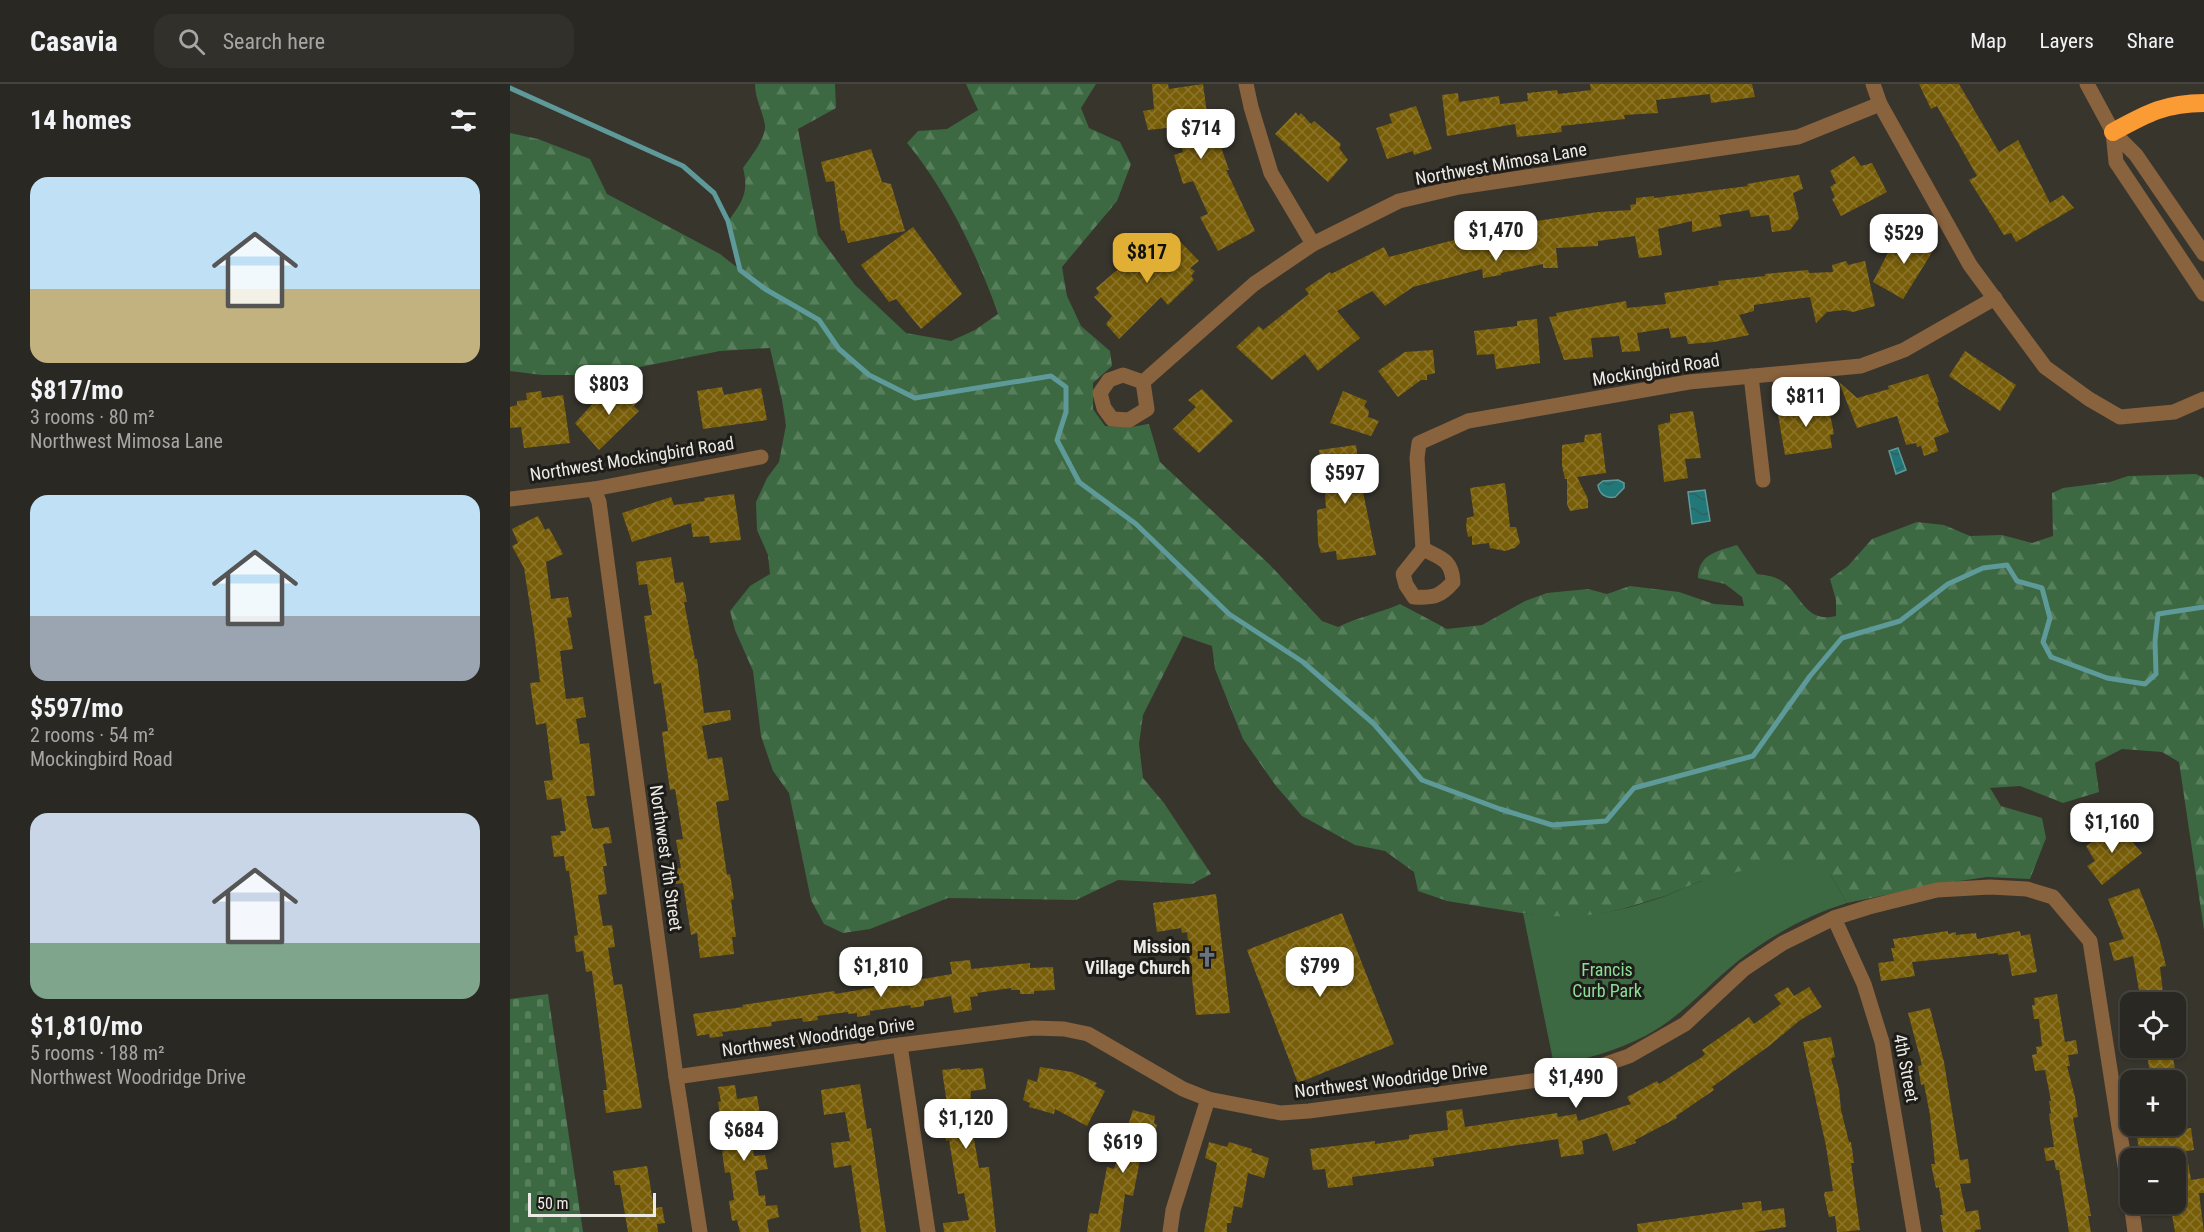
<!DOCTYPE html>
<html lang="en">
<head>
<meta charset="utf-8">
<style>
	:root { --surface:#2a2822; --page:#32302a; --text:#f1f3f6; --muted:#a5a6a5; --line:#464440; --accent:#e1af34 }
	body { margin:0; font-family:"Roboto Condensed",sans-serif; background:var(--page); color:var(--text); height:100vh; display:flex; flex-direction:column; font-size:22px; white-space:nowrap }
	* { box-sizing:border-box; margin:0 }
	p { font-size:20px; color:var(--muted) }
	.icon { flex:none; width:33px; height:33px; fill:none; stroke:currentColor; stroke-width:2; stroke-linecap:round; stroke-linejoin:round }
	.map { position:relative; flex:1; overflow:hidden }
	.side { display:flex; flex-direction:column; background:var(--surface); width:510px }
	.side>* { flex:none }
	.buttons { position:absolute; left:1610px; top:908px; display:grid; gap:12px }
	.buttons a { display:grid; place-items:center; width:66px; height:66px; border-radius:12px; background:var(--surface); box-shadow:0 2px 4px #0004,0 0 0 2px var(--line); font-size:30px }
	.scale { position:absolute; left:18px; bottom:15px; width:128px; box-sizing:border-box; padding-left:6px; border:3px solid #edebe6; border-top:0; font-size:16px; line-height:21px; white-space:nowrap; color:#edebe6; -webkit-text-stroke:4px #1e1c19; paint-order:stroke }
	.price { position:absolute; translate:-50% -51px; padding:0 14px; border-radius:12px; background:#fff; color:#222; font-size:20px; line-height:39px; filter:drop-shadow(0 2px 3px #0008) }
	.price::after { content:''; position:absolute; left:50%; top:36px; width:18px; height:14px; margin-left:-9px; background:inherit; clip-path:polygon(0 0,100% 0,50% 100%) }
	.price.current { background:var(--accent); color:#111 }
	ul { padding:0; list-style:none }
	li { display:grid; align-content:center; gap:12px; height:318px; padding:0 30px }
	li span { display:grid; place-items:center; height:186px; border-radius:18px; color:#555 }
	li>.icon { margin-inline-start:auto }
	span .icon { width:108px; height:108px; fill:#fffc; stroke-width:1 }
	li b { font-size:26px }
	h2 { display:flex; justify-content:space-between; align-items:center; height:72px; padding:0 30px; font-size:26px }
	header { display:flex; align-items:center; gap:36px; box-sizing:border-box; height:84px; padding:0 30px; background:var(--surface); border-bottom:2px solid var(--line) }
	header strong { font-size:28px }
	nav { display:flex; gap:33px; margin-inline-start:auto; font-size:21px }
	.search { width:420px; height:54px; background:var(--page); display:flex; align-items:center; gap:15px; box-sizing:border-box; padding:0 21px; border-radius:18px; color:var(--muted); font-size:22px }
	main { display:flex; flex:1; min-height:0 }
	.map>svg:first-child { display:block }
	.forest { fill:url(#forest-firs) }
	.cemetery { fill:url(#cemetery-stones) }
	.green { fill:#3c6941 }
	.water { fill:url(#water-waves); stroke:#5f9a9a; stroke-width:1.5 }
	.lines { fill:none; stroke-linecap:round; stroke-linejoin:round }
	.stream { stroke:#5f9a9a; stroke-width:5 }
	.building { fill:url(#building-cross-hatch) }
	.minor { stroke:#89623e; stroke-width:15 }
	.highway { stroke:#fa9b33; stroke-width:18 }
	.labels { text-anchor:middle; stroke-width:6; stroke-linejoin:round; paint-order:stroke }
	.street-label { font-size:18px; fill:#edebe6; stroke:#1e1c19 }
	.poi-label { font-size:18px; font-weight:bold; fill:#edebe6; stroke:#1e1c19; text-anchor:end }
	.park-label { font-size:18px; fill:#8cde96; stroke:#1e1c19 }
</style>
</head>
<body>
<header>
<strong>Casavia</strong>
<div class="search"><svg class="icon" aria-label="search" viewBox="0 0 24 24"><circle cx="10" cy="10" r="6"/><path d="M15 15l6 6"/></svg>Search here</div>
<nav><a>Map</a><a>Layers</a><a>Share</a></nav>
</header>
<main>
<section class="side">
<h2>14 homes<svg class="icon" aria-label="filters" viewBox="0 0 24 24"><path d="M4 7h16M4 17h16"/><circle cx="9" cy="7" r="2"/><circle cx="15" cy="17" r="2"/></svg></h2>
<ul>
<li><span style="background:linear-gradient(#bfe0f5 60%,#c2b280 0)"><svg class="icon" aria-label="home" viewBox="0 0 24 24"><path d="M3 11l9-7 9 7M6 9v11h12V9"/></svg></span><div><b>$817/mo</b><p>3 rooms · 80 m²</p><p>Northwest Mimosa Lane</p></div></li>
<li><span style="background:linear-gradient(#bfe0f5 65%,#9aa5b1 0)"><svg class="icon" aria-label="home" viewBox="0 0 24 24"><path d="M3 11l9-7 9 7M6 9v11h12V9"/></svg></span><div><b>$597/mo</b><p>2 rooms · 54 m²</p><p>Mockingbird Road</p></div></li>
<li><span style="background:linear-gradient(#c9d6e8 70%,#7fa58c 0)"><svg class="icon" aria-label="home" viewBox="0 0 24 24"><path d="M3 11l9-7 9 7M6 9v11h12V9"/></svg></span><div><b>$1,810/mo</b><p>5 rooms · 188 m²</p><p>Northwest Woodridge Drive</p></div></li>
</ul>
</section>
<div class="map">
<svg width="1694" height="1148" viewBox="0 0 1694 1148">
	<defs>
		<pattern id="forest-firs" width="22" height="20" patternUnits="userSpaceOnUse" patternTransform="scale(1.5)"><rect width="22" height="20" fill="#3c6941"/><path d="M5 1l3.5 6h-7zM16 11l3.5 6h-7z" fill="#587f5c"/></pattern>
		<pattern id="cemetery-stones" width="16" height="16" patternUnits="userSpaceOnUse" patternTransform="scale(1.5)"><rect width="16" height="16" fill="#3c6941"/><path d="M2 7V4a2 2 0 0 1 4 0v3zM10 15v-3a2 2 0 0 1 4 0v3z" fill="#587f5c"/></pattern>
		<pattern id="water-waves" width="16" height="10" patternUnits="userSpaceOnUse" patternTransform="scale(1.5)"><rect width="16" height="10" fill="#227879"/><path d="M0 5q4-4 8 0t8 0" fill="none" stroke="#345f5f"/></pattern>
		<pattern id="building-cross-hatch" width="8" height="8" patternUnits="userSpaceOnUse" patternTransform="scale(1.5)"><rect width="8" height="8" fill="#785e08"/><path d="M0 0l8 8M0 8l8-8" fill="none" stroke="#8c752c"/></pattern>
	</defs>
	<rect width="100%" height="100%" fill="#38352d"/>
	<path class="forest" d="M245 0H325L326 24 288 45 308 151 345 201 396 249 441 257 465 246 488 230C469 174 435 104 397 59L408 47 437 45 468 26 456 0H586L571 24 579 44 610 58 621 80 607 117 552 183 557 212 571 242 600 267 602 282 583 299V325L595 342 621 343 639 340 650 378 760 481 812 537 828 543C848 533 870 529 890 520L937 545 972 541 1015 517 1037 509 1078 505 1097 510 1120 502 1169 508 1204 520 1234 522 1232 513 1215 500 1188 494C1188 470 1208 467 1227 461L1247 490C1254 491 1264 492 1270 496 1291 508 1294 540 1326 532V516L1320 495 1338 482 1362 455 1407 438 1434 441 1460 452 1492 451 1522 459 1543 452 1542 409 1553 404 1600 398 1618 392 1686 390 1694 394V846L1669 678 1652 668 1612 665 1585 679 1589 708 1553 719 1510 702 1480 704 1491 722 1532 734 1536 754 1520 795 1477 793 1429 800 1337 819 1320 790 1191 797 1155 812 1112 825 1083 832 1043 834 937 817 908 807 904 788 875 767 845 761 792 732 766 702 733 655 705 585 702 562 673 552 633 631 629 660 633 694 654 719 701 790 682 800 608 796 566 816 438 814 360 845 333 849 314 840 301 816 279 709 263 687 251 652 243 587 225 546 220 527 240 502 260 490 258 471 247 446 246 418 257 394 269 378 276 341 272 316 260 264 210 267 90 291H32L0 287V49L28 55 80 75 97 110 210 170 229 185 218 137C233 118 239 107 233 84 240 74 256 54 255 42 253 27 245 15 245 0Z"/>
	<path class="cemetery" d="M38 910 73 1148H0V915Z"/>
	<path class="green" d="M1296 776 1320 790 1337 819C1298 831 1260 852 1228 877 1197 902 1171 933 1135 952 1106 967 1076 975 1044 981L1013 829C1067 837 1102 830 1153 813 1166 808 1179 801 1192 797 1225 787 1261 781 1296 776Z"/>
	<g class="water">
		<path d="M1388 364 1396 386 1386 390 1379 367Z"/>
		<path d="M1108 396 1114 399V404L1105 413C1096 415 1089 410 1088 401L1093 397Z"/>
		<path d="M1195 406 1200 437 1182 440 1178 408Z"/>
	</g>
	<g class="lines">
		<path class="stream" d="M0 4 173 82 204 109 218 137 230 186 255 205 309 236 329 265 359 291 405 314 541 292 556 303V328L547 356 569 398 626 440 719 530 793 578 864 640 912 696 990 725 1042 741 1096 737 1124 704 1243 672 1300 592 1332 554 1390 537 1438 500 1473 484 1497 481 1507 497 1532 504 1540 534 1533 558 1541 573 1597 594 1635 600 1646 590 1645 557 1648 530 1694 523"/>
	</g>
	<g class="building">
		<path d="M642 0H658L659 5 693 0 699 44 704 43 719 86H716L745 147 708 167 690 133 698 130 683 97 673 100 664 71 673 68 666 43 638 46 633 27 644 25Z"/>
		<path d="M1080 0H1242L1245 13 1201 19 1200 10 1146 16 1148 29 1114 31 1115 35 1051 42 1052 48 1007 53 1005 40 937 52 932 11 948 9 949 18 989 12 990 20 1018 17 1017 9 1047 6 1048 10 1081 6Z"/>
		<path d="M1409 0H1449L1489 68 1508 56 1540 119 1553 111 1564 124 1506 158 1501 149 1494 151 1459 96 1467 92 1427 22 1421 25Z"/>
		<path d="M906 22 922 65 904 71 903 67 877 75 866 44 882 39 879 30Z"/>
		<path d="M786 28 788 32 791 29 801 40 804 37 831 60 829 64 838 76 818 98 765 50Z"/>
		<path d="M361 65 372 98 381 100 395 147 338 159 334 146 331 147 324 97 316 98 311 78Z"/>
		<path d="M1344 72 1351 82 1362 79 1377 108 1331 132 1322 115 1325 113 1320 103 1326 99 1320 87Z"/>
		<path d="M1289 91 1293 105 1283 109 1289 134 1280 146 1262 148 1259 131 1241 133 1239 126 1209 131 1212 142 1182 148V137L1148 145 1152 171 1129 174 1125 152 1088 157V162L1046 164 1048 184H1033V180L991 189V191L973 194 972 185 903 203 875 222 862 207 827 227 850 254 808 287 795 270 762 296 726 263 749 242 753 246 799 210 795 205 820 188 821 190 874 163 879 173 967 150 965 140 1011 134 1012 139 1088 128 1121 126 1120 121 1126 120V114L1144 112V114L1238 102 1237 100Z"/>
		<path d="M403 143 452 210 411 245 386 215 379 218 351 181Z"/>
		<path d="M1402 147 1426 162 1393 215 1363 198 1382 161 1388 165Z"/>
		<path d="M661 148 689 177 680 184 685 187 681 192 684 196 658 221 651 213 609 255 596 240 602 232 584 213 589 209 586 204 612 182 618 188 639 175 635 170Z"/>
		<path d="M1336 177 1338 181 1355 177 1365 222 1343 228 1334 226 1317 228 1306 239 1300 213 1244 221V227L1229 231 1239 251 1204 258 1178 260 1176 252 1161 254 1159 244 1127 249 1130 267 1112 268 1109 252 1081 254 1083 273 1054 276 1039 233 1047 232 1046 229 1116 217 1117 224 1156 220 1154 209 1209 201 1208 197 1255 192V190L1298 186 1299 189 1323 188 1322 181Z"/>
		<path d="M1027 235 1030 279 986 285 984 270 967 271 964 247 1007 242V237Z"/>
		<path d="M923 266 925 289 917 291V296H911L888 313 868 287 895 268Z"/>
		<path d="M1455 267 1506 301 1490 327 1439 292Z"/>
		<path d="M1418 290 1429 318H1427L1439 348 1424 354 1428 367 1414 372 1411 362 1407 363 1406 359 1396 361 1387 332 1347 344 1329 298 1347 314 1379 305 1378 302Z"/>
		<path d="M117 300 132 314 124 322 129 327 89 366 65 339 86 316 90 321 107 305 109 308Z"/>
		<path d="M212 303 214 311 251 304 257 336 193 345 187 307Z"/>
		<path d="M692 305 723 337 689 369 663 345 686 323 678 316Z"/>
		<path d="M31 307 32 314 53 311 60 359 14 364 11 343 0 344V323L7 321V317L17 316 16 309Z"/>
		<path d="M833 307 857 317 854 322 859 327 858 333 869 337 861 352 820 339Z"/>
		<path d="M1309 319 1310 322 1318 320 1324 350 1320 351 1322 364 1275 371 1267 325Z"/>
		<path d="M1183 327 1191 374 1175 375 1178 394 1154 398 1148 341 1160 338V330Z"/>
		<path d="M1091 349 1096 389 1067 393 1078 415V424L1060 427 1057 420V395H1055L1052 382V361L1074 358 1075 351Z"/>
		<path d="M846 361 849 382H859L862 407 853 408 866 471 827 476 826 467 811 469 808 459 807 426 816 424 813 383 811 381 809 366Z"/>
		<path d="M995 399 1000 443H1006L1010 459 1005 464 995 467 980 464 979 459 962 461V452L958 453 956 443 957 434 964 432 960 404Z"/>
		<path d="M224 410 231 456 200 459 199 452 183 453 181 439 122 458 112 429 161 413 164 421 195 417 194 414Z"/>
		<path d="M28 432 35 446 39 444 53 470 36 478 41 515 58 513 62 533 57 534 63 565 50 567 56 615 73 613 76 633 66 635 70 660 79 659 85 712H76L82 743 84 745 99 743 102 759 93 760 97 782H93L97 810 88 811 93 842 102 841 105 863 98 864 104 901 112 900 132 1024 96 1029 93 1006H97L82 887 76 888 73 867 66 868 64 852 68 851 59 787H56L54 772 44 773 41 752 51 751 50 747H56L51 714 37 716 34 697 43 696 36 639 26 641 20 599 30 598 24 548 14 484 2 462 8 459 2 445Z"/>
		<path d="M161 473 165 499 173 498 177 518H174L185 575H187L194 629 220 626 221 636 192 642 198 675 212 673 219 716 206 718 217 791 220 790 224 815 221 816 226 853H222L224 870 190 874 187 849 181 851 173 799 158 801 156 786 171 784 166 756 173 755 165 705 160 706 155 672 152 648 158 647 151 599 144 600 134 532 142 531 137 500 129 501 126 478Z"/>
		<path d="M1608 742 1632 769 1592 801 1577 782 1585 777 1576 762Z"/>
		<path d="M1629 804 1649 854 1656 882 1650 883 1654 918H1631L1623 872 1604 877 1599 859 1614 855 1598 815Z"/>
		<path d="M706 810 720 929 686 931 677 848 672 849 671 844 647 848 643 819Z"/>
		<path d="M832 829 884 960 788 999 737 866Z"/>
		<path d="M1438 847V850L1446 848V851L1466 849 1467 855 1510 847 1511 852 1520 850 1527 888 1502 892 1498 870 1488 871V869L1402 878 1405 892 1371 897 1368 879 1384 877 1381 864H1385L1383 855Z"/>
		<path d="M460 876 461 885 520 879V884L543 883 545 906 524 907V910H510V906H501V904L467 909 468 912 460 913 462 926 444 929 441 912 414 917V922L401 924 400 921 360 927V931L347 933V929L338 930V928L307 932 308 936 293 938 292 934 261 938 262 942 212 948 213 952 200 954 199 950 187 952 183 930 233 923 232 921 324 907 325 910 442 890 440 878Z"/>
		<path d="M1278 903 1284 912 1299 903 1312 923 1289 937 1259 962 1202 1003 1204 1006 1166 1032 1167 1034 1125 1056 1126 1059 1103 1067 1097 1049 1072 1057 1074 1070 1051 1073 1048 1055 923 1074 924 1082 842 1093 843 1101 818 1104 815 1085 803 1086 800 1065 865 1057V1060L899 1055V1051L938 1046 936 1027 952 1025 955 1043 1047 1029 1048 1033 1066 1030 1068 1037 1121 1020 1117 1013 1147 997 1149 1000 1192 973 1195 970 1192 966 1239 933 1244 940 1271 920 1264 911Z"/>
		<path d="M1547 910 1555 958 1566 956 1568 970 1558 971 1560 982H1557L1565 1013 1568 1033 1563 1034 1581 1132H1578L1581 1148H1559L1549 1086H1546L1544 1076 1536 1077 1534 1064 1544 1063 1539 1030 1541 1029 1539 1017H1541L1535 986 1525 987 1522 971 1527 970 1526 963 1532 962 1529 935H1524L1522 921H1525L1524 914Z"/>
		<path d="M1420 924 1434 978 1450 1076 1458 1075 1461 1099 1450 1100 1456 1128 1468 1126 1471 1145 1465 1146V1148H1433L1430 1131H1433L1429 1103 1426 1104 1421 1080H1425L1420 1031 1414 1000 1411 1001 1408 982 1412 981 1398 929Z"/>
		<path d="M1321 953 1325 973 1321 974 1329 1005 1331 1026 1339 1058H1341L1344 1079H1341L1350 1146 1331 1148H1327L1325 1132 1319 1133 1314 1111 1315 1108 1323 1107 1316 1062 1293 958Z"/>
		<path d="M1636 963H1661L1667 996H1641Z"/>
		<path d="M530 983 562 988 587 999 585 1002 595 1007 577 1042 545 1025 544 1030 519 1023 520 1019 513 1016 518 995 527 998Z"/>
		<path d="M450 984 451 986 473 984 476 1005 461 1007 459 1034 469 1033 471 1048 463 1049 469 1084 479 1083 486 1148H434L433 1139 459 1136 454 1109 448 1110 439 1056 436 1057 434 1045 420 1046 418 1031 438 1027 432 986Z"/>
		<path d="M350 1000 357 1045 361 1044 376 1148H351L341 1081 324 1084 321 1059 340 1057 335 1028 314 1031 311 1006Z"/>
		<path d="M225 1001 227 1015 247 1012 251 1035 239 1037 244 1072 255 1071 258 1085 245 1087 249 1112 255 1111 256 1122 267 1121 269 1133 257 1136 259 1148H230L227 1136 222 1137 219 1117 224 1116 220 1088 215 1089 212 1067 216 1066 208 1018 211 1017 208 1003Z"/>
		<path d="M623 1026 645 1032 644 1039 647 1041 643 1054 639 1053 634 1072 631 1071 623 1112 615 1110 610 1148H577L580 1129 588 1130 597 1083 604 1085Z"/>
		<path d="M1673 1041 1674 1045 1681 1044 1684 1066 1676 1067 1681 1096 1694 1094V1109H1689L1694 1148H1665L1660 1119H1665V1074H1653V1070H1650L1648 1062 1629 1065 1626 1047Z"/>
		<path d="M699 1058 717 1063 719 1058 742 1065 741 1068 759 1074 754 1094 738 1089 732 1124 724 1122 721 1139H717V1148H694L707 1079 695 1074Z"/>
		<path d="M137 1082 144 1124 152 1123 155 1139 147 1140 148 1148H118L110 1101H105L103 1087Z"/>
		<path d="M1251 1117 1252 1127 1274 1124 1276 1143 1244 1148H1128L1127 1140 1233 1125 1232 1119Z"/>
	</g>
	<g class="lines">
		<g class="minor">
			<path d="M736 0 741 23 761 89 803 160"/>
			<path d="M1363 0 1370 20 1460 181 1535 283 1579 315 1610 333 1664 328 1694 315"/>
			<path d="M1577 0 1603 48 1626 71 1694 170"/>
			<path d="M1603 48 1606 78 1694 210"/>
			<path d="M1241 292 1253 396"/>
			<path d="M633 298 613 291 599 296 590 309 594 324 602 335 619 336 637 325 633 298 744 200 803 160 889 117 949 103 1288 53 1370 20"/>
			<path d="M84 405 89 418 166 993 190 1148"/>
			<path d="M0 415 84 405 251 373"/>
			<path d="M913 465 907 374 909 359 958 337 1179 298 1351 282 1394 266 1485 214"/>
			<path d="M913 465C931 474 942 476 943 498 930 513 923 514 904 513L896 501 893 490Z"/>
			<path d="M1324 834 1354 900 1372 958 1404 1148"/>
			<path d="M390 961 418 1148"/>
			<path d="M166 993 390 961 523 944 554 945 578 950 673 1005 698 1015 771 1029 799 1027 936 1009 1064 991 1119 972 1175 940 1234 885 1273 859 1324 834 1359 823 1427 806 1480 803 1517 805 1543 813 1580 857 1620 1114"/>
			<path d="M1621 1119 1625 1148"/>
			<path d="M660 1148 663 1126 698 1015"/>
		</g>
		<path class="highway" d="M1603 48C1636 30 1655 19 1694 19"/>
	</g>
	<defs>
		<g id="church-bare" transform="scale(1.62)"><path d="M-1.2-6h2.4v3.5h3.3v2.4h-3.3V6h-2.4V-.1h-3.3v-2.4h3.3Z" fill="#6b7280" stroke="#1e1c19" stroke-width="2.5" paint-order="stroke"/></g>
	</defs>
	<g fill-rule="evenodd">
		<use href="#church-bare" x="697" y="873"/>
	</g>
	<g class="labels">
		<g class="street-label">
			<text transform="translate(991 80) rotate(-10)" y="6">Northwest Mimosa Lane</text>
			<text transform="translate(1146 286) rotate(-9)" y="6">Mockingbird Road</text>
			<text transform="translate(122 375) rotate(-9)" y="6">Northwest Mockingbird Road</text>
			<text transform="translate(156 774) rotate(82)" y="6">Northwest 7th Street</text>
			<text transform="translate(308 953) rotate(-8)" y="6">Northwest Woodridge Drive</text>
			<text transform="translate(1396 984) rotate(79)" y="6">4th Street</text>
			<text transform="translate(881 996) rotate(-7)" y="6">Northwest Woodridge Drive</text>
		</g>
		<g class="poi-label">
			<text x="680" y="869">Mission<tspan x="680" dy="21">Village Church</tspan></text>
		</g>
		<g class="park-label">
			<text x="1097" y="892">Francis<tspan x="1097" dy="21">Curb Park</tspan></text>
		</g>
	</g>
</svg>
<div class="buttons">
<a><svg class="icon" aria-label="locate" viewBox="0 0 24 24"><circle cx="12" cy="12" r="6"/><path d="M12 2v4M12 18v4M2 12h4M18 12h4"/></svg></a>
<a>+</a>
<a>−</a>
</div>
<div class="scale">50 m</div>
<b class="price" style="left:691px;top:76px">$714</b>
<b class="price" style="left:986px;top:178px">$1,470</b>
<b class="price" style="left:1394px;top:181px">$529</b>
<b class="price current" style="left:637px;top:200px">$817</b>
<b class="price" style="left:99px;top:332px">$803</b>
<b class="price" style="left:1296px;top:344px">$811</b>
<b class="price" style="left:835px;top:421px">$597</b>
<b class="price" style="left:1602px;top:770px">$1,160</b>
<b class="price" style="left:371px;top:914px">$1,810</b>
<b class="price" style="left:810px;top:914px">$799</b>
<b class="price" style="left:1066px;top:1025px">$1,490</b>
<b class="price" style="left:456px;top:1066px">$1,120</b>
<b class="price" style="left:234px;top:1078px">$684</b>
<b class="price" style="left:613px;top:1090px">$619</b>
</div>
</main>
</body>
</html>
